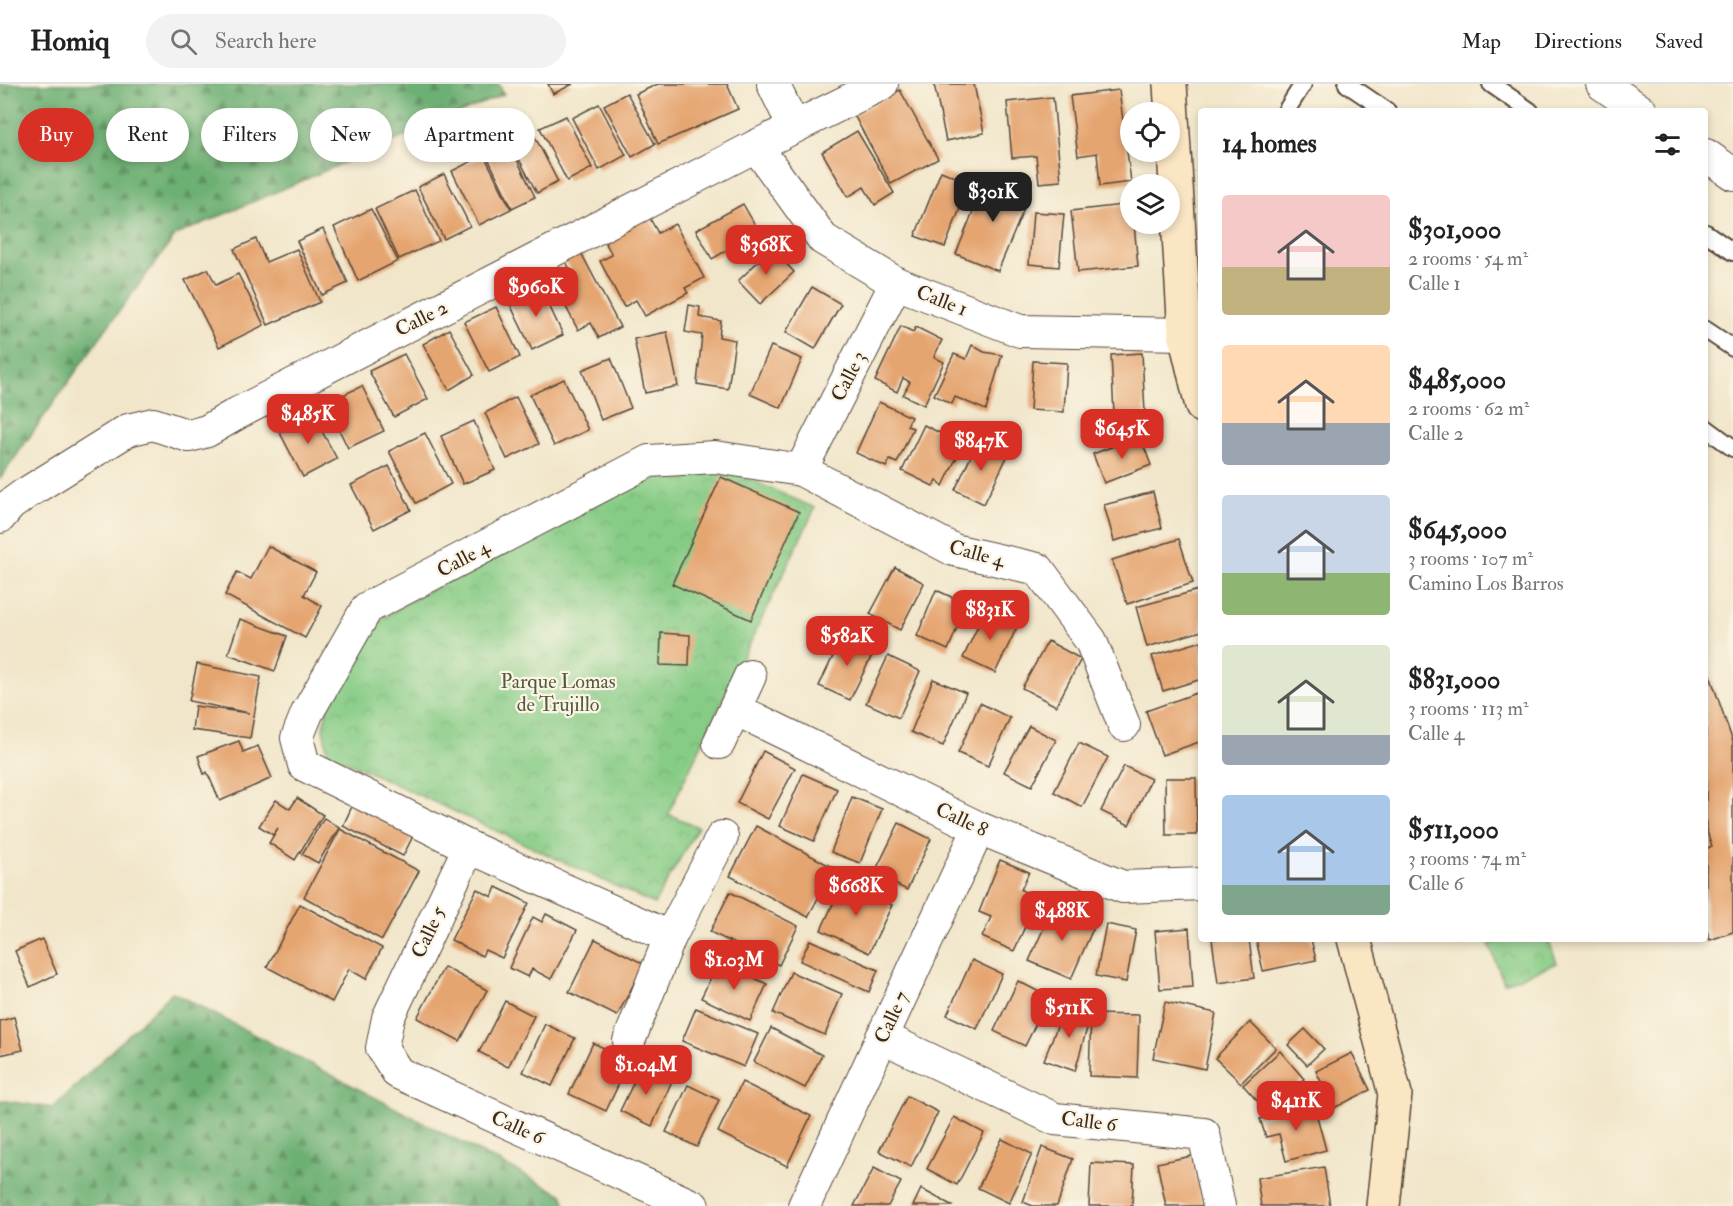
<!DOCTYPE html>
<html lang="en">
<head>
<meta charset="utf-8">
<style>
	:root { --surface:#fff; --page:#f2f2f2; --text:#222; --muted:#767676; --line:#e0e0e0; --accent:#d93025 }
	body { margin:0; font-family:"IM FELL Double Pica",serif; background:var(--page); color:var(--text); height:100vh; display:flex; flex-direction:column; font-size:22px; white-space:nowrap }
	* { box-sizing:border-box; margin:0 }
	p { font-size:20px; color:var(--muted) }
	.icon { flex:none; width:33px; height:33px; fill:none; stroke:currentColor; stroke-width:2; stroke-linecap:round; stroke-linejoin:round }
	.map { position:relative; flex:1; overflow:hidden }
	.sheet { position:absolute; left:1198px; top:24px; width:510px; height:834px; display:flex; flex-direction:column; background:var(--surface); border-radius:6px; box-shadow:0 3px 9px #0003 }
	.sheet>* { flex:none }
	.banner { position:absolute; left:18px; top:24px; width:570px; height:54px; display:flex; gap:12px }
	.buttons { position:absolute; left:1120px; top:18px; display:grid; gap:12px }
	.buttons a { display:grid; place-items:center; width:60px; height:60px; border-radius:50%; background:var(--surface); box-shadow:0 3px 9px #0003; font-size:30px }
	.price { position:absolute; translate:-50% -51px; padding:0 14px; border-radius:12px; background:var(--accent); color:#fff; font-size:20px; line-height:39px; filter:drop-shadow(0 2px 3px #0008) }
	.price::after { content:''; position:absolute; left:50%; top:36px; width:18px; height:14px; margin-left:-9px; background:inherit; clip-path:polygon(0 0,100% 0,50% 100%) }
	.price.current { background:#222; color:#fff }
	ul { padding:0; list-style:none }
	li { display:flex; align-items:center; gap:18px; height:150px; padding:0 24px }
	li span { display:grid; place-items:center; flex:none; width:168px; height:120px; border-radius:6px; color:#555 }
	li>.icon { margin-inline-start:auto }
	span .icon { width:72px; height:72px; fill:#fffc; stroke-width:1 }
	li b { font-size:26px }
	h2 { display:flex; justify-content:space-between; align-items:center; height:72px; padding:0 24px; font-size:26px }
	.chip { padding:0 21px; border-radius:27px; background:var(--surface); box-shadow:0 3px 9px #0003; font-size:21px; line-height:54px }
	.chip.current { background:var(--accent); color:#fff }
	header { display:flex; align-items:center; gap:36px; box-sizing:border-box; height:84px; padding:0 30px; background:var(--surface); border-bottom:2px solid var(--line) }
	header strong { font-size:28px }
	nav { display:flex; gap:33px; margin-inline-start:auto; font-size:21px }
	.search { width:420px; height:54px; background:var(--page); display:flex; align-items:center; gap:15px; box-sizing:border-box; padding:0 21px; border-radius:33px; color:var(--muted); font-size:22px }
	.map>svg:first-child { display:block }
	.forest { fill:url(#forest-firs); stroke:#546d48; stroke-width:1.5 }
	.park { fill:url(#park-crowns); stroke:#617b52; stroke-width:1.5 }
	.building { fill:#e5a571 }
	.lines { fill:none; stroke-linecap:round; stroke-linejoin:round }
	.lane-casing { stroke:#564638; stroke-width:20 }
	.street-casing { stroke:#564638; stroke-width:34 }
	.secondary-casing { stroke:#564638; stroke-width:36 }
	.lane { stroke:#fff; stroke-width:16 }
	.street { stroke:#fff; stroke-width:32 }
	.secondary { stroke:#fbe6c4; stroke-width:33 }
	.labels { text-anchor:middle; stroke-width:4.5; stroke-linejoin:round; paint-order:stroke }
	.street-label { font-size:20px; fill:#3b2a1e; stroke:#fcf5e5 }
	.park-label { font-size:20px; fill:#525b3d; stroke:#fcf5e5 }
</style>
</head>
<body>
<header>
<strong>Homiq</strong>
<div class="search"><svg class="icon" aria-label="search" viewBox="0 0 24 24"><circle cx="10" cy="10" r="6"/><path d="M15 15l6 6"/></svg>Search here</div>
<nav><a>Map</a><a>Directions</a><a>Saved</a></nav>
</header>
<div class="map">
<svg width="1733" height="1122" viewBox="0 0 1733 1122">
	<defs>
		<pattern id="forest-firs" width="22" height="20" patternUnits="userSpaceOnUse" patternTransform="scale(1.5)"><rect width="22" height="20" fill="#6db073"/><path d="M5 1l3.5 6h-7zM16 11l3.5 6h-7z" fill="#5b8f5e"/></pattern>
		<pattern id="park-crowns" width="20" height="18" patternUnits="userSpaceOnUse" patternTransform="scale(1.5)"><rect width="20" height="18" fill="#87cc86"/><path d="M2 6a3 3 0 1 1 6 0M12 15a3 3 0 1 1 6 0" fill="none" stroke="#75af73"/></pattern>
	</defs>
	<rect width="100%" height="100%" fill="#fcf5e5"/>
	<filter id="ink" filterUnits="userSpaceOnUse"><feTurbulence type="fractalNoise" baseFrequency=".0167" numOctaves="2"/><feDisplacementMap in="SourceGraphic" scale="12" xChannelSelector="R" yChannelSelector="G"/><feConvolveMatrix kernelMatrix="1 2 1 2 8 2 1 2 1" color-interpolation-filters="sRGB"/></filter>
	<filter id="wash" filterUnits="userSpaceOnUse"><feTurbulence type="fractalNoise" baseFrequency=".008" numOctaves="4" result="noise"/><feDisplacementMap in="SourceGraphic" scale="24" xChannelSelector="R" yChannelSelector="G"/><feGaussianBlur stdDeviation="1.35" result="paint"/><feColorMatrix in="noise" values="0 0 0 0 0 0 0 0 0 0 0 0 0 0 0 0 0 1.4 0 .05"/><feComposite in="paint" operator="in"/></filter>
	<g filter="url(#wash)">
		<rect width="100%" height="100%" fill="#f1e6ca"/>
		<g class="forest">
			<path d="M0 0H499L504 10 176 151 103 249 0 395Z"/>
			<path d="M172 908 563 1111 566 1122H0V1016L53 1024Z"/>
		</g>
		<g class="park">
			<path d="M724 384 815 424 668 730 698 743 654 820 328 669 323 644 329 615 374 540 412 516 642 395 687 386Z"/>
			<path d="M1504 855H1548L1557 879 1504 899 1489 860Z"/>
		</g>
		<g id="blocks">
			<g class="building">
				<path d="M548 0H573L553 10Z"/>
				<path d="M658 0H727L738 25 658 60 636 10Z"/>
				<path d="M934 0H974L984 49 946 57Z"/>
				<path d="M900 6 938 75 891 100 854 31Z"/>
				<path d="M1119 6 1131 98 1100 102 1097 69 1078 72 1070 12Z"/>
				<path d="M627 9 655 60 632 73 604 21Z"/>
				<path d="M1053 13 1061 97 1039 99 1036 72 1012 74 1007 18Z"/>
				<path d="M599 20 626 71 599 86 572 34Z"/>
				<path d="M566 32 592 84 567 97 540 44Z"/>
				<path d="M857 47 894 109 875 121 864 103 848 113 822 68Z"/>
				<path d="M533 49 558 98 537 109 511 60Z"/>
				<path d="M509 59 535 113 512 124 486 70Z"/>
				<path d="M484 71 511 125 479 141 452 87Z"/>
				<path d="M941 87 970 99 945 163 915 152Z"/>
				<path d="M444 90 470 142 444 155 418 103Z"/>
				<path d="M988 90 1031 108 998 187 956 170Z"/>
				<path d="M415 106 439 157 399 175 375 125Z"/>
				<path d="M743 120 759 148 712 175 696 146Z"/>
				<path d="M1131 120V140H1134L1138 182 1078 188 1071 127Z"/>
				<path d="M371 125 398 177 358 197 334 143Z"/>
				<path d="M1033 128 1064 130 1059 183 1029 180Z"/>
				<path d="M648 131 658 149 675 140 704 194 685 204 688 209 645 232 636 216 624 223 600 177 612 171 603 154Z"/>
				<path d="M323 145 348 199 322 211 297 157Z"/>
				<path d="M256 155 266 178 297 165 320 218 268 241 234 165Z"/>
				<path d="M578 163 620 243 599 254 591 239 578 246 553 198 572 189 562 171Z"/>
				<path d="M772 164 794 188 760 220 738 197Z"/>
				<path d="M208 185 216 201 238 190 264 241 219 263 185 196Z"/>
				<path d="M540 202 563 251 532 266 509 218Z"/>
				<path d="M812 203 841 220 815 265 786 248Z"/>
				<path d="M689 221 700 223 699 233 721 237 719 253 735 256 728 305 697 300 702 251 685 248Z"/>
				<path d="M496 223 520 273 489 288 464 238Z"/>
				<path d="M901 242 913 248 916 243 942 256 934 273 944 278 924 321 903 311 910 298 903 294 897 308 875 297Z"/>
				<path d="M449 245 474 291 449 306 423 260Z"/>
				<path d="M667 248 678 302 645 309 634 255Z"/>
				<path d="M972 261 984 268 1002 271 986 326 955 313 952 320 934 311 954 270 966 275Z"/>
				<path d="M771 262 802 275 781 324 750 310Z"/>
				<path d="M1142 269 1145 329 1114 330 1111 271Z"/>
				<path d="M404 270 428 315 394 333 369 287Z"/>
				<path d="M611 274 631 324 601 336 582 286Z"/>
				<path d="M1033 277 1067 279 1064 328 1030 326Z"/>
				<path d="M564 295 588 346 554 362 530 311Z"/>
				<path d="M362 302 384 347 348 364 326 319Z"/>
				<path d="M516 313 539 360 507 375 485 329Z"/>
				<path d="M879 318 911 333 907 342 913 344 897 379 890 376 886 383 856 369Z"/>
				<path d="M312 329 337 375 303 393 279 347Z"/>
				<path d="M474 337 495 386 463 400 441 352Z"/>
				<path d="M924 341 954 356 951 361 960 366 943 402 937 396 933 402 902 387Z"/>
				<path d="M425 349 451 400 416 419 389 367Z"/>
				<path d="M1140 352 1151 381 1104 399 1093 370Z"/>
				<path d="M978 357 1008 371 984 420 955 406Z"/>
				<path d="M389 382 411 426 374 445 351 401Z"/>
				<path d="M721 393 799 428 751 536 672 500Z"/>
				<path d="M1153 408 1162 444 1114 457 1104 421Z"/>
				<path d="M1179 455 1193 499 1127 520 1112 476Z"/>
				<path d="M268 462 316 488 304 511 322 522 305 554 225 511 237 488 251 495Z"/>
				<path d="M895 483 924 499 900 546 870 530Z"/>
				<path d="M936 506 967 520 948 566 917 552Z"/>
				<path d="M1199 506 1202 515V547L1147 563 1136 523Z"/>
				<path d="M986 525 1018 541 995 589 963 574Z"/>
				<path d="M240 535 287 552 275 587 228 570Z"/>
				<path d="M661 549 690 551 689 582 660 581Z"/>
				<path d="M843 551 875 565 850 616 819 602Z"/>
				<path d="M1048 557 1081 575 1056 622 1022 604Z"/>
				<path d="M1202 557V595L1163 607 1152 572Z"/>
				<path d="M888 572 920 587 899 634 866 619Z"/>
				<path d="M197 580 261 593 250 654 192 646 195 622 249 629 189 617Z"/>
				<path d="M1706 580 1733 658V848L1710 856 1706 845V765L1712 762 1706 745Z"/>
				<path d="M933 595 966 609 943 662 911 648Z"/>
				<path d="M1202 607V657L1162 671 1146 627Z"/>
				<path d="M980 619 1010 634 988 682 958 669Z"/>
				<path d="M1029 642 1056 656 1032 702 1004 688Z"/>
				<path d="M239 657 243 668 258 662 272 694 220 717 207 688 204 690 198 672Z"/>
				<path d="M1079 659 1108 673 1082 723 1054 708Z"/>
				<path d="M763 667 795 684 768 735 737 719Z"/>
				<path d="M1124 682 1151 695 1129 741 1101 727Z"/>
				<path d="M803 690 837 705 814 757 780 742Z"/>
				<path d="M1165 694H1196L1197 751H1166Z"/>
				<path d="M852 713 882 725 860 779 831 768Z"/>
				<path d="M297 714 323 731 295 776 269 759 278 744 273 751 259 742 276 716 290 725Z"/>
				<path d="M354 718 415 748 403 772 343 742Z"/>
				<path d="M324 734 339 744 318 779 302 770Z"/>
				<path d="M899 739 931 755 907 806 874 790Z"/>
				<path d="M756 742 834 784 808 833 730 792Z"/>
				<path d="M340 745 419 787 382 856 304 813Z"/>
				<path d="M1000 776 1029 788 1021 806 1038 814 1014 867 982 853 991 833 979 828Z"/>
				<path d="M843 798 892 821 869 869 821 846Z"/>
				<path d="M496 803 529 819 502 874 485 866 482 872 451 856 477 805 492 813Z"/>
				<path d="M730 808 798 842 779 881 710 848Z"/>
				<path d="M300 820 382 864 366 895 349 885 332 918 267 883Z"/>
				<path d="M1054 821 1095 840 1071 895 1029 877Z"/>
				<path d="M546 830 577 846 551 895 532 885 528 893 509 884 533 833 542 838Z"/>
				<path d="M1106 840 1136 846 1126 898 1096 892Z"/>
				<path d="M1189 844 1193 903 1160 905 1155 847Z"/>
				<path d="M42 855 57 890 30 903 15 867Z"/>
				<path d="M595 855 644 880 617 932 569 908Z"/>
				<path d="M1212 855H1249L1254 894 1218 899Z"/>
				<path d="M1256 855H1311L1316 876 1263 887Z"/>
				<path d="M810 856 878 886 869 908 800 877Z"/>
				<path d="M972 876 1002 890 977 945 947 931Z"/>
				<path d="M719 877 767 900 750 937 701 914Z"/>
				<path d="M444 883 487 906 460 957 417 934Z"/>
				<path d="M791 888 842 910 825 951 773 929Z"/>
				<path d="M1018 897 1049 913 1025 962 994 947Z"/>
				<path d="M505 917 534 932 508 983 479 968Z"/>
				<path d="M1165 918 1216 929 1205 985 1153 974Z"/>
				<path d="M1065 922 1091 930 1075 987 1044 976Z"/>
				<path d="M696 924 758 950 744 983 682 957Z"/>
				<path d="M1091 930 1139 931 1137 994 1089 992Z"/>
				<path d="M14 933 23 966 0 971V937Z"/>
				<path d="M1250 938 1276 964 1241 999 1215 974Z"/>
				<path d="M545 940 575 954 552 1002 523 988Z"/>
				<path d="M771 944 822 971 805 1004 754 978Z"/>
				<path d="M1305 945 1324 965 1307 981 1288 961Z"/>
				<path d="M593 959 630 976 606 1027 569 1010Z"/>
				<path d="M1280 967 1304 995 1267 1028 1243 1001Z"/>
				<path d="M1352 969 1370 1006 1334 1024 1316 987Z"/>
				<path d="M641 983 672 997 652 1042 620 1027Z"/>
				<path d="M742 998 811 1032 787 1082 718 1048Z"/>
				<path d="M688 1001 719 1016 697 1063 666 1048Z"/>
				<path d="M907 1012 938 1028 911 1083 879 1067Z"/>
				<path d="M1314 1021 1326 1066 1286 1077 1279 1050 1266 1053 1260 1035Z"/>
				<path d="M954 1033 984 1049 957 1101 927 1085Z"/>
				<path d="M1002 1055 1032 1070 1009 1119 978 1104Z"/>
				<path d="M1042 1063 1073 1075 1057 1122H1033L1023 1118Z"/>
				<path d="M1192 1072 1203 1122H1166L1157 1079Z"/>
				<path d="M1091 1079 1134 1081 1132 1122H1089Z"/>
				<path d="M1324 1083 1330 1122H1261L1257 1094Z"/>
				<path d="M874 1084 901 1098 888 1122H854Z"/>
				<path d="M921 1105 953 1122H913Z"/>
			</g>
		</g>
	</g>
	<g filter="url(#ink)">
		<use href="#blocks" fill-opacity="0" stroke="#564638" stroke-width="1.5"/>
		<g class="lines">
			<g class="lane-casing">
				<g id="lane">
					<path d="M1347 0 1387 27"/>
					<path d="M1491 0 1530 27"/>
					<path d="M1286 27 1303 0"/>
					<path d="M1706 149 1733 168"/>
					<path d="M1706 246 1733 264"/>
					<path d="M1706 344 1733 364"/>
				</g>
			</g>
			<g class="street-casing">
				<g id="street">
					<path d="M773 0 794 43"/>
					<path d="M1602 0 1641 27"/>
					<path d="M756 62 823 155 896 199 1020 247 1185 250"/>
					<path d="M1706 71 1733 90"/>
					<path d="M801 386 896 199"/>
					<path d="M0 433 10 421 25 410 128 346 153 340 189 352 207 347 238 329 756 62 882 0"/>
					<path d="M735 625 979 744 1123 803 1202 800"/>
					<path d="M719 659 750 592"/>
					<path d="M469 763 388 934 382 964 398 989 693 1122"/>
					<path d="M670 853 469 763 304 681 297 654 307 629 367 524 649 377 715 373 801 386 954 466 1038 485 1091 557 1124 641"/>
					<path d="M882 953 1055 1035 1204 1050 1219 1122"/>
					<path d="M629 957 670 853 722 753"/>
					<path d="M804 1122 979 744"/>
				</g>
			</g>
			<g class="secondary-casing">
				<g id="secondary">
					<path d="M1170 0 1185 250 1202 322"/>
					<path d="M1354 855 1395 1010 1383 1122"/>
				</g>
			</g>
			<use href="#lane" class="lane"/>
			<use href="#street" class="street"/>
			<use href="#secondary" class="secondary"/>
		</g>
	</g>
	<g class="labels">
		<g class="street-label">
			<text transform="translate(942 216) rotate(21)" y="7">Calle 1</text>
			<text transform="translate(421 234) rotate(-27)" y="7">Calle 2</text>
			<text transform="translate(848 292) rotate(-63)" y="7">Calle 3</text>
			<text transform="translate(977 469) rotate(15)" y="7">Calle 4</text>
			<text transform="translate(463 474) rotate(-28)" y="7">Calle 4</text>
			<text transform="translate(962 735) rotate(25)" y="7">Calle 8</text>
			<text transform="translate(428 848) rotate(-65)" y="7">Calle 5</text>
			<text transform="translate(891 933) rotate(-65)" y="7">Calle 7</text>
			<text transform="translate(1089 1037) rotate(7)" y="7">Calle 6</text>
			<text transform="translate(518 1043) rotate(24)" y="7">Calle 6</text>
		</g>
		<g class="park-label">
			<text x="558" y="604">Parque Lomas<tspan x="558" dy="23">de Trujillo</tspan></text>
		</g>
	</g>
</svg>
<div class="buttons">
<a><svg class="icon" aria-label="locate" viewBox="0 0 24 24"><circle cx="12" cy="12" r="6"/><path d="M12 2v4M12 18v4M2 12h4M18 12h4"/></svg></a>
<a><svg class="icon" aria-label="layers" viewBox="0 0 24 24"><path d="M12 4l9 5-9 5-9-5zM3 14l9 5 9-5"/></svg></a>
</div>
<b class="price current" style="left:993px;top:139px">$301K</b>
<b class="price" style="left:766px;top:192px">$368K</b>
<b class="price" style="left:536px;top:234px">$960K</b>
<b class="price" style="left:308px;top:361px">$485K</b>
<b class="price" style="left:1122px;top:376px">$645K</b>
<b class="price" style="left:981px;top:388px">$847K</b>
<b class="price" style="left:990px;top:557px">$831K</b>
<b class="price" style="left:847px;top:583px">$582K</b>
<b class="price" style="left:856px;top:833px">$668K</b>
<b class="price" style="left:1062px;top:858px">$488K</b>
<b class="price" style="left:734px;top:907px">$1.03M</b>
<b class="price" style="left:1069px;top:955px">$511K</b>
<b class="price" style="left:646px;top:1012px">$1.04M</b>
<b class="price" style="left:1296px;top:1048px">$411K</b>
<div class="banner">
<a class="chip current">Buy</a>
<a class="chip">Rent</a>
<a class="chip">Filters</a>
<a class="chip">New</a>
<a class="chip">Apartment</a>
</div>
<section class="sheet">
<h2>14 homes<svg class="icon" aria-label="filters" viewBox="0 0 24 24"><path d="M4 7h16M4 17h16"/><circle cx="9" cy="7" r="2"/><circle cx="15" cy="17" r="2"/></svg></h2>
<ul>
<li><span style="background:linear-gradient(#f6c9c9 60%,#c2b280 0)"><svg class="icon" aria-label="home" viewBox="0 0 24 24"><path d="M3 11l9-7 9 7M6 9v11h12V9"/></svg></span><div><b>$301,000</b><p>2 rooms · 54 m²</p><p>Calle 1</p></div></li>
<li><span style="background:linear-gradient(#ffd9b3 65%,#9aa5b1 0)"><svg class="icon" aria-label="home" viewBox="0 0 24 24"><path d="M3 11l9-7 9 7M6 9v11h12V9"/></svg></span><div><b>$485,000</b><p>2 rooms · 62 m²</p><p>Calle 2</p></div></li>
<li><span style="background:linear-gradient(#c9d6e8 65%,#8fb573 0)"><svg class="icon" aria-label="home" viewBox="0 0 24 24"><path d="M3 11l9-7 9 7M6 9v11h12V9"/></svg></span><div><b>$645,000</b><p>3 rooms · 107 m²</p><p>Camino Los Barros</p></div></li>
<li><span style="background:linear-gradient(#dfe7d0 75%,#9aa5b1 0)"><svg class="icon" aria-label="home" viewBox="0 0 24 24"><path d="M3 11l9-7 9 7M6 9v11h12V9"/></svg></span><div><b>$831,000</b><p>3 rooms · 113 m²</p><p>Calle 4</p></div></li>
<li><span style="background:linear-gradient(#a9c7e8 75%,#7fa58c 0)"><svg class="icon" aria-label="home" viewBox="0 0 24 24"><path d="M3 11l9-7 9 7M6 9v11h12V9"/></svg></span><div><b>$511,000</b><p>3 rooms · 74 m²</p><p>Calle 6</p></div></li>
</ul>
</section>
</div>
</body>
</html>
